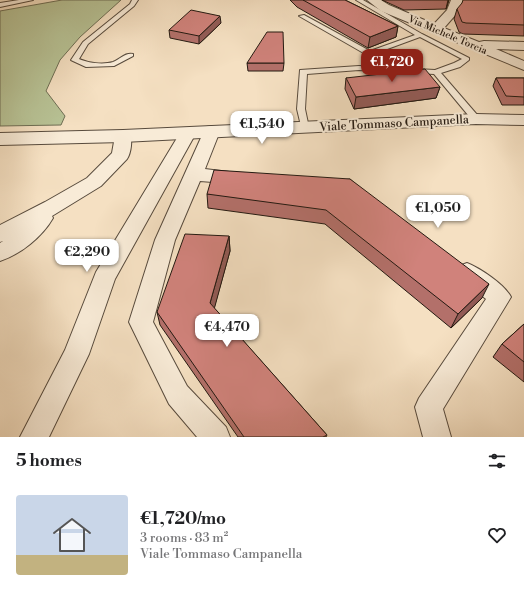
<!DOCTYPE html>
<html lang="en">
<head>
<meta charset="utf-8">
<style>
	:root { --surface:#fff; --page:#f6f6f6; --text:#202124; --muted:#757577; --accent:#8f2418 }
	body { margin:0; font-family:"Libre Bodoni",serif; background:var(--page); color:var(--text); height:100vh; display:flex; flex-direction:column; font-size:15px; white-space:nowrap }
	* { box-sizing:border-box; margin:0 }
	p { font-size:13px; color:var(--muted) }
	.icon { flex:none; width:22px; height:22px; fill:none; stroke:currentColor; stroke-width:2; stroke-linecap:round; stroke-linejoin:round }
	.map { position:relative; height:437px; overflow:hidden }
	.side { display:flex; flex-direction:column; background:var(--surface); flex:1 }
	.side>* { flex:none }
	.price { position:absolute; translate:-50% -34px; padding:0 9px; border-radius:8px; background:#fff; color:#222; font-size:13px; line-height:26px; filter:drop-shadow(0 1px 2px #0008) }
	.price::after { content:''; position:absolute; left:50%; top:24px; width:12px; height:9px; margin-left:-6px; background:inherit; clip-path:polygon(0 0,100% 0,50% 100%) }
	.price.active { background:var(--accent); color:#fff }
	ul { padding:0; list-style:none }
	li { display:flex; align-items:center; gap:12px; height:100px; padding:0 16px }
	li span { display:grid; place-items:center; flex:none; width:112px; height:80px; border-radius:4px; color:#555 }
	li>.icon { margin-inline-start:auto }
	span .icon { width:48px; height:48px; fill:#fffc; stroke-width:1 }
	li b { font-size:17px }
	h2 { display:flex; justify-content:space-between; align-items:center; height:48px; padding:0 16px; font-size:17px }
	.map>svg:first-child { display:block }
	.green { fill:#b8c396; stroke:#6e6e54 }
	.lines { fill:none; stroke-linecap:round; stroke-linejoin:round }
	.service-casing { stroke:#584b3d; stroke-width:2 }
	.minor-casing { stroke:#584b3d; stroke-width:2 }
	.tertiary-casing { stroke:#584b3d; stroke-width:2 }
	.service { fill:#f8ebd7; fill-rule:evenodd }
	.minor { fill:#f8ebd7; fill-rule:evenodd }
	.tertiary { fill:#f8ebd7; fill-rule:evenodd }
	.wall { fill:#b3706a; stroke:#231911 }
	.shaded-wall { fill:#925b56; stroke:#231911 }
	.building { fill:#d0827b; stroke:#231911 }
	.labels { text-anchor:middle; stroke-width:4; stroke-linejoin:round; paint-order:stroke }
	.far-street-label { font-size:10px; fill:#231911; stroke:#f8ebd7 }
	.street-label { font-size:12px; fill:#231911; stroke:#f8ebd7 }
</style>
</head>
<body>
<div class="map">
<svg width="524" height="437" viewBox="0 0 524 437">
	<rect width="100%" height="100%" fill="#f5e0c2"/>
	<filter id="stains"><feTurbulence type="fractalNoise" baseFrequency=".005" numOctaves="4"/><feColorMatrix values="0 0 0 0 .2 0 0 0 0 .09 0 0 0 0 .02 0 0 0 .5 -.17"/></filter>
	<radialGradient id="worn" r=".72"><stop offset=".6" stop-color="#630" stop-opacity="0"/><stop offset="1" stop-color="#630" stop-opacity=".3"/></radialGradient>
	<path class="green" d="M62 0H121L80 37 60 60 46 91 65 116 61 125 0 126V11Z"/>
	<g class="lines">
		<g class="service-casing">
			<g id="service">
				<path d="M19 0H33L0 7V3Z"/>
				<path d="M132 0H138L134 6 88 44 79 59C88 63 103 65 113 62 120 59 126 52 133 54V56L114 66 86 67 73 61 71 60 83 42 130 4Z"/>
				<path d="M356 0H363L422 34 469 58V60L460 67 441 73 479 117V121H473L434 74 359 70 307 74 305 109 309 128 305 130H302L297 109 300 70 359 66 435 70 454 63 462 59 420 37 371 55H367L299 16 304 15 370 51 415 35Z"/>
			</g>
		</g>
		<g class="minor-casing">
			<g id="minor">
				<path d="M367 0H381L389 5 434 24 447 10 451 0H463L458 12 444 28 479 42 484 41 524 42V50L496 49 524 61V70L381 11Z"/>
				<path d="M212 126 218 127 220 131 205 169 245 174 247 178 245 182 238 184 200 181 175 240 153 322 187 386 226 427 230 437H197L169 404 129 322 155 240 204 131 206 127Z"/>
				<path d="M188 128 194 129 196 133 115 279 89 354 49 437H20L65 350 96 272 180 133 182 129Z"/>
				<path d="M123 131 129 132C133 139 131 153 127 159L101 186 52 216 53 218C42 237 21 254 0 261V243L3 241 0 242V225L45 202 87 178 112 153 115 136 117 132Z"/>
				<path d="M467 263C480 268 505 285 511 297L443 409 451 437H423L415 407 419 398 486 299 459 278 456 272 459 266Z"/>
			</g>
		</g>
		<g class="tertiary-casing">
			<path id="tertiary" d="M476 114 524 115V125L476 124 123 142 0 145V133L123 130Z"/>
		</g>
		<use href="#service" class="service"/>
		<use href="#minor" class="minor"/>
		<use href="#tertiary" class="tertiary"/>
	</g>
	<g class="wall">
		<path d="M290 0H345L398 26 396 37 368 48 297 7Z"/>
		<path d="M382 0H449L446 9 404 10Z"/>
		<path d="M524 0V36L463 34 459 32 454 19 457 9Z"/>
		<path d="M221 23 199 44 170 38 169 30Z"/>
		<path d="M247 63H284L283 71H248Z"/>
		<path d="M346 78 440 87 436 98 354 109 345 89Z"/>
		<path d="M496 78H524V105H502L493 86Z"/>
		<path d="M350 179 482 298 451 328 325 224 208 208 207 194Z"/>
		<path d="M229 236 230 251 214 308 327 435 326 437H238L160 325 157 312Z"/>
		<path d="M524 324V382L493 357 502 344Z"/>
	</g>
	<g class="shaded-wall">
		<path d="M448 0H449L446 9Z"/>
		<path d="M220 16 221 23 199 44V36Z"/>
		<path d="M398 26 396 37 368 48 370 37Z"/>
		<path d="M440 87 436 98 354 109 356 97Z"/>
		<path d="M229 236 230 251 212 317 210 303Z"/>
		<path d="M489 284 482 298 451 328 458 314Z"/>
	</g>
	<g class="building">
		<path d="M303 0H345L398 26 370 37Z"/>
		<path d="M463 0H524V25L466 23 462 22 457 9 462 3Z"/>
		<path d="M191 10 220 16 199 36 169 30Z"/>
		<path d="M267 32H283L284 63H247Z"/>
		<path d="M425 69 440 87 356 97 346 78Z"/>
		<path d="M496 78H524V97L506 96Z"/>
		<path d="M214 170 350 179 489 284 458 314 326 210 207 194Z"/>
		<path d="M185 234 229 236 210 303 327 435 323 437H244L157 312Z"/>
		<path d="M524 324V362L502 344Z"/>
	</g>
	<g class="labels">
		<g class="far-street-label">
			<text transform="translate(448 34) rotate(23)" y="4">Via Michele Torcia</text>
		</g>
		<g class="street-label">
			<text transform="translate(394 123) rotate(-3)" y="4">Viale Tommaso Campanella</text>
		</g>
	</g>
	<rect width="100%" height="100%" filter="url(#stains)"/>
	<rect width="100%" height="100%" fill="url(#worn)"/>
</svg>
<b class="price active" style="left:392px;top:83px">€1,720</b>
<b class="price" style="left:262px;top:145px">€1,540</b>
<b class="price" style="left:438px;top:229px">€1,050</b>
<b class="price" style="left:87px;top:273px">€2,290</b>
<b class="price" style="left:227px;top:348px">€4,470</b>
</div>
<section class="side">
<h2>5 homes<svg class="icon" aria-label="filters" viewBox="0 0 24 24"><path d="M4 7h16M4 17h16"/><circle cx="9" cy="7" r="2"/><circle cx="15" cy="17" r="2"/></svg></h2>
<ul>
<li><span style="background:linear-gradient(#c9d6e8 75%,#c2b280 0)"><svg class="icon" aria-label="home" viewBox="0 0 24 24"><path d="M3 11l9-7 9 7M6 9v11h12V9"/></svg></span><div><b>€1,720/mo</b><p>3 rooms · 83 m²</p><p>Viale Tommaso Campanella</p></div><svg class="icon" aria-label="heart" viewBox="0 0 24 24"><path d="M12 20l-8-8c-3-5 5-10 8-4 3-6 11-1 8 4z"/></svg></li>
</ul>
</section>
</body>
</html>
